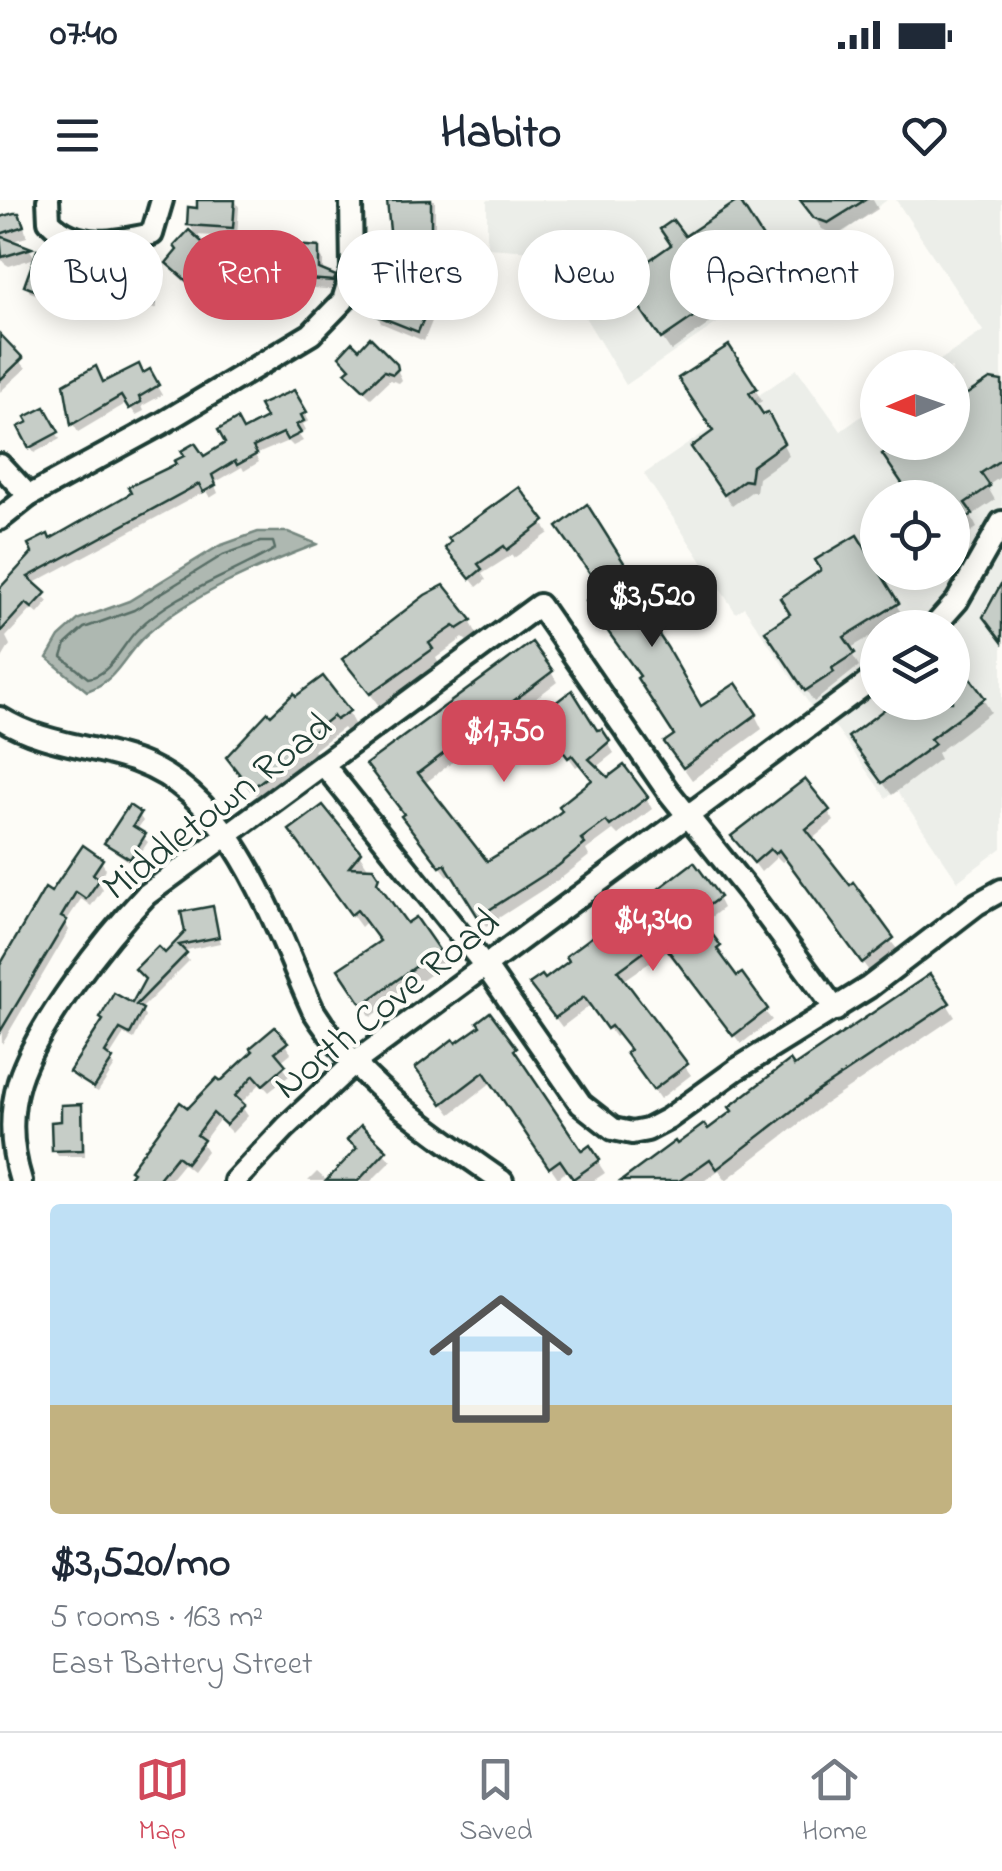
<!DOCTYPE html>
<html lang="en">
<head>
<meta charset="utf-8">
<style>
	:root { --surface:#fff; --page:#f6f6f7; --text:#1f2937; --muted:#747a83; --line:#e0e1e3; --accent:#d1495b }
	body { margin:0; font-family:"Indie Flower",sans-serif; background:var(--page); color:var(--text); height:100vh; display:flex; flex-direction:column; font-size:38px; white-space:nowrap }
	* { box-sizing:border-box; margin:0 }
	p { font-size:32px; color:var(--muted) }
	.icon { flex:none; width:55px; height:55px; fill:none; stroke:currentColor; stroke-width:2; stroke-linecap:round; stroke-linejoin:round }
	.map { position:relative; height:981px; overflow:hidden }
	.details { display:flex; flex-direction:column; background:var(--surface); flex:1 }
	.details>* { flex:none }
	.top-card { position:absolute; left:30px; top:30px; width:942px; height:90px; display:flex; gap:20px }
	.needle { width:65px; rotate:268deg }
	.tools { position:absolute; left:860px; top:150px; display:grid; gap:20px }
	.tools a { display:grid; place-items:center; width:110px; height:110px; border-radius:50%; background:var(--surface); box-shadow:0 5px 25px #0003; font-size:50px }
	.price { position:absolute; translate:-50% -85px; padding:0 22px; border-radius:20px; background:var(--accent); color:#fff; font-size:32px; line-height:65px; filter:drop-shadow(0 2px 5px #0008) }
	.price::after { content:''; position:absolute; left:50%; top:60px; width:30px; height:22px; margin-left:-15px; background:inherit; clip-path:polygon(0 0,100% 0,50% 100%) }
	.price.current { background:#222; color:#fff }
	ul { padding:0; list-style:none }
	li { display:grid; align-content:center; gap:20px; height:530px; padding:0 50px }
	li+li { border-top:2px solid var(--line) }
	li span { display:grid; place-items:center; height:310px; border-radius:10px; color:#555 }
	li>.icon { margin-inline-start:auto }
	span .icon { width:180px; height:180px; fill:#fffc; stroke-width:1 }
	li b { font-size:42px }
	.chip { padding:0 35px; border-radius:45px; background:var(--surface); box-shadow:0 5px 25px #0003; font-size:35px; line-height:90px }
	.chip.current { background:var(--accent); color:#fff }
	.status { display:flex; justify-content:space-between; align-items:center; height:70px; padding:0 50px; background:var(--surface); direction:ltr }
	.status svg { height:28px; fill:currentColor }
	header { display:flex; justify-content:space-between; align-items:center; height:130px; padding:0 50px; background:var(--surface); font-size:45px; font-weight:700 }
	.dock { display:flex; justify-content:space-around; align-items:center; height:140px; border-top:2px solid var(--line); background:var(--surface); font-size:28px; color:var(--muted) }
	.dock a { display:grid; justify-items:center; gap:5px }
	.dock .current { color:var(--accent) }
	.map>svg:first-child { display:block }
	.built { fill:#eceee9; fill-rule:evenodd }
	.water { fill:#aeb8b1; stroke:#75877f; stroke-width:2.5 }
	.shadow { fill:#0003 }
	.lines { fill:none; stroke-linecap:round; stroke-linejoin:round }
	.shore { stroke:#586e66; stroke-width:2.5 }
	.building { fill:#c6cdc7; stroke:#1f3d34; stroke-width:2.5 }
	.street-casing { stroke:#1f3d34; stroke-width:28 }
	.street { stroke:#fdfcf7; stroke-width:20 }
	.labels { text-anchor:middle; stroke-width:8; stroke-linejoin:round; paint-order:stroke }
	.street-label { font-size:40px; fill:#1f3d34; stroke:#fdfcf7 }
</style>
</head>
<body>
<div class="status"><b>07:40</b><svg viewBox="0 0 49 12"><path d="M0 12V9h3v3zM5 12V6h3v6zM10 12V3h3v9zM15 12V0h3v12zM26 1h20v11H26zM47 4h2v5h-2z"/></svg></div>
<header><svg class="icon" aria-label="menu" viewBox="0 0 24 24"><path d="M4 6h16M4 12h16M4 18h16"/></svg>Habito<svg class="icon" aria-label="heart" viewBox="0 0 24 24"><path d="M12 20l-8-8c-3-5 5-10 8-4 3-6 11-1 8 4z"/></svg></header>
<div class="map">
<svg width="1002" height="981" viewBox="0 0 1002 981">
	<rect width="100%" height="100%" fill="#fdfcf7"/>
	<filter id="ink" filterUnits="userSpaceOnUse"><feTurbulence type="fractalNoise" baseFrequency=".01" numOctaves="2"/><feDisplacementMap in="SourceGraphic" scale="20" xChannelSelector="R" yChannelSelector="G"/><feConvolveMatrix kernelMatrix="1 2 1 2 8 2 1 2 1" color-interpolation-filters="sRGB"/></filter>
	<g filter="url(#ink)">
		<g class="built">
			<path d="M487 0H887L780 80 626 185 556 69 545 58 532 51 487 48Z"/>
			<path d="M896 0H1002V648L958 681 897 591 886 598 837 529 812 508 744 407 736 413 644 274 797 169 841 231 877 205 878 242H952V168L930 167 983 131ZM878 298H952V372H878ZM878 428H952V502H878Z"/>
		</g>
		<path class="water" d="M258 332H288L317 344C260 366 193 394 147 434 123 455 119 480 87 491L47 458 59 437 79 419 129 401 219 346Z"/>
		<g class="shadow">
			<path d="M200 0H235L239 7 237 37 195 35 190 25 199 10Z"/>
			<path d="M395 0H435V58H429V83L404 84 401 78H390L385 68 395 54Z"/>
			<path d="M802 0H873L878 9 836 36 822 29Z"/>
			<path d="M0 20 24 26 27 37 9 42 30 50 35 58 9 66 4 63 0 57Z"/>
			<path d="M684 39 765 45 774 60 775 72 770 81 712 118 713 121 671 151 632 94 673 46Z"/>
			<path d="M318 50 323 60V73L334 78 339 90 288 86 283 76Z"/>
			<path d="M214 57 220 67 213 74 215 77 209 84 205 80 195 91 175 73 169 63Z"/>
			<path d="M53 58 56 63 95 66 98 73 95 111 80 110 30 92 26 85Z"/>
			<path d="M153 75 156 81 157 108 123 110 120 104 135 82Z"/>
			<path d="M429 104 435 114 424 141 381 123 376 113 400 106Z"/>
			<path d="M0 138 26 168 0 192Z"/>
			<path d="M359 153 395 165 402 180 399 183 390 180 371 198 354 182 342 156Z"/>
			<path d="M149 173 162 195 142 206 144 211 136 215 127 203 78 232 73 224 67 185H103Z"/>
			<path d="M1002 184V276L987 286 995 300 971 316 977 328 952 344V242Z"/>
			<path d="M755 189 762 201 754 206 774 227 789 256 758 278 756 292H751L732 306 701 259 716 232 688 191Z"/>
			<path d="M293 193 309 221 303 224 306 230 298 234 303 241 293 246 288 241 255 255 259 262 244 271 242 267 214 283 218 293 210 298 206 291 32 384 48 402 38 414 32 409 6 437 10 445 0 462V392L50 342 203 259 269 219Z"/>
			<path d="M44 210 60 239 34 253 21 228Z"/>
			<path d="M518 291 549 333 514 358 512 355 482 374 486 380 477 387 454 358Z"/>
			<path d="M586 307 634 384 623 393 700 510 755 515 762 529 692 580 675 556 677 536 642 478 604 392Z"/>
			<path d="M856 338 903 416 885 428H878V432L849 449 859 466 814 502 775 444 824 371Z"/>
			<path d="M426 397 470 421 477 434 467 441 463 438 436 458 439 464 379 506 346 460Z"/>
			<path d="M551 472 557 482 424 584 487 664 538 633 594 582 580 564 576 567 553 536 601 532 614 553 595 568 608 580 646 598 652 609 618 635 613 630 586 650 589 656 564 676 486 726 452 672 448 676 410 628 406 615 376 575Z"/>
			<path d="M296 499 348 512 355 526 346 532 343 528 314 550 317 556 309 562 307 559 284 583 260 601 229 557Z"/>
			<path d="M983 499 991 512 937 553 940 559 892 595 859 551 952 502Z"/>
			<path d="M828 611 834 621 811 640 897 749 869 771 786 659 782 662 777 657 761 672 734 636Z"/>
			<path d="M139 615 143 621 136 631 148 642 133 664 111 649 107 643Z"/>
			<path d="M300 644 359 654 407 726 436 752 444 765 371 817 349 784 382 743 366 722 361 727Z"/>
			<path d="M101 661 106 669 98 681 103 689 91 706 81 699 65 723 69 730 2 844 0 769 52 695Z"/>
			<path d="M718 698 723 708 702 724 725 757 721 760 772 820 741 844 668 750 623 781 691 875 660 899 635 863 632 852 619 834 615 837 591 805 562 827 538 795 545 783 634 716Z"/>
			<path d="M211 708 220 743 182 751 189 761 141 809 145 817 134 839 124 834 108 859 115 866 98 892 75 878 72 872 133 806 165 756Z"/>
			<path d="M947 804 955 817 822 906 726 980 719 970 704 981H625L676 948 707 932 794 869Z"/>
			<path d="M286 844 291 853 280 862 289 876 269 892 261 883 240 904 248 916 232 933 219 920 202 943 207 951 192 971 183 964 169 981H128L189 911 220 885Z"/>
			<path d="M456 847 514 849 519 862 582 954 589 949 605 973 593 981H576L568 970 558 978 492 882 451 914 425 880Z"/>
			<path d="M80 907 84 913 85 956H58L54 950 64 924Z"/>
			<path d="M361 929 391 961 371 981H327L356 949 351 940Z"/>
			<path d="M317 972 327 981H308Z"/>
		</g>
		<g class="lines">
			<path class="shore" d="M260 342H273L275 349C232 375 173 393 137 430 122 445 110 476 88 478L62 457 66 444 84 428 134 410 223 355Z"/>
		</g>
		<g class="building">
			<path d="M197 0H235L233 28 187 25 188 7 197 8Z"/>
			<path d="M431 0V49H424L425 74H396V68H382V51H392L387 1Z"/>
			<path d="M739 0 767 44 769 53 766 64 729 91 728 89 706 104 708 107 661 139 621 80 671 45 660 29 673 20 685 36Z"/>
			<path d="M800 0H865L828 23 814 18Z"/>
			<path d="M14 13H19L24 26 0 34V17Z"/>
			<path d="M189 30 216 55 202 76 198 72 188 82 166 63 177 50 174 46Z"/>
			<path d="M0 36 32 48 2 57Z"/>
			<path d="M282 44 319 47V69L336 76 334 81 280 77Z"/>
			<path d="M37 50 55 56 53 61 96 64 93 105H74L24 86Z"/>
			<path d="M154 72 155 103 117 104V78L133 79V73Z"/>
			<path d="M397 88 431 102 418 132 373 114 381 95 397 102Z"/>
			<path d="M0 134 23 158 0 180Z"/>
			<path d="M370 137 397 164 398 169 393 174 384 171 364 190 345 172 350 168 339 156 352 142 359 149Z"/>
			<path d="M729 145 757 188 749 193 763 214 768 212 784 243 752 266 750 281 744 280 724 295 691 247 713 231 678 178Z"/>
			<path d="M139 164 143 173 150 169 159 185 139 197 141 202 129 209 121 196 71 225 64 184 96 166 103 182Z"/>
			<path d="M990 179 1002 181V259L981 273 990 286 965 303 973 314 952 328V298H912L882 254 899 242H952V204Z"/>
			<path d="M294 190 307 212 301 215 304 221 296 225 301 233 287 240 283 233 253 247 257 254 237 265 235 261 212 275 216 285 203 292 199 284 28 377 46 393 32 408 26 403 0 432V388L32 353 28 344 48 334 50 339 131 293 128 287 176 264 174 261 184 256 181 251 195 243 204 256 225 243 218 230 237 219 243 230 266 218 259 205Z"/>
			<path d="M45 207 59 232 29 248 18 227 28 222 25 217Z"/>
			<path d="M519 287 545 321 507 350 504 346 478 364 482 369 470 379 445 348 451 342 448 338Z"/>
			<path d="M587 304 628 369 617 378 645 422 649 420 667 447 701 506 736 483 757 514 683 568 664 542 674 535 637 478 640 476 586 401 602 390 557 327Z"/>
			<path d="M857 335 899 403 844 437 855 453 832 468 834 472 805 491 765 431 790 414 780 398 821 370 815 360Z"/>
			<path d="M1002 382V442L983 417Z"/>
			<path d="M444 385 472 420 458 429 454 426 429 443 433 449 370 494 342 459 425 395Z"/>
			<path d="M532 442 553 471 418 573 487 661 536 631 562 611 559 606 592 580 572 555 568 558 543 525 548 521 542 513 572 490 597 530 602 529 610 541 589 559 608 577 624 565 648 597 610 626 606 621 581 639 585 644 558 666 478 717 445 664 440 667 401 616 404 614 366 564Z"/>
			<path d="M952 454 985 498 930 539 935 544 882 583 848 537 894 502H952Z"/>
			<path d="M323 476 350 511 336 520 333 516 308 536 311 541 300 550 298 547 277 569 251 589 226 557 268 512 271 515 294 493 296 496Z"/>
			<path d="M805 579 830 610 806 629 850 685 853 682 894 738 862 763 779 650 775 654 770 649 754 663 731 636Z"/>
			<path d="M129 605 141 613 133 626 146 634 130 659 104 643Z"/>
			<path d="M323 605 361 652 349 667 373 668 379 677 377 682 407 723 416 717 439 750 362 805 338 769 380 741 357 710 351 715 289 630Z"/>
			<path d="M83 645 103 659 93 674 100 679 86 699 76 692 61 717 67 720 0 832V765L45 688 51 692Z"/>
			<path d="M694 662 720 697 697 714 721 746 717 749 737 776 742 773 768 809 733 836 661 741 644 752 618 771 688 864 653 890 626 853 630 850 611 826 607 829 584 797 555 818 529 784 542 775 545 779 569 761 566 756 631 708 635 713 660 694 657 690Z"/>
			<path d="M213 706 219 737 179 745 187 753 136 805 143 809 130 834 120 829 105 853 113 859 94 888 69 872 103 820 100 818 114 793 132 803 145 779 135 769 158 746 165 753 185 732 181 712Z"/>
			<path d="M930 774 950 803 815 893 717 969 710 959 679 981H621L675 941 677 944 704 924 708 929 732 911 729 907 790 860 794 866Z"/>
			<path d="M490 812 517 848 514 850 582 951 590 945 600 960 573 979 560 960 549 968 484 872 442 904 415 868 453 839 456 843 480 826 477 822Z"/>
			<path d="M275 827 288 842 275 852 286 865 263 885 254 875 235 896 245 905 226 925 213 913 197 935 204 940 186 963 177 956 157 981H126L133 972 130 970 180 902 188 908 217 878 221 881 253 851 250 848Z"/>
			<path d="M82 904 83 950 52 951 51 922 61 921V905Z"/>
			<path d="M361 925 387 950 358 981H326L357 948 347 940Z"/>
		</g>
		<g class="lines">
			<g class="street-casing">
				<g id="street">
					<path d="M48 0 49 21C78 51 116 42 152 34L162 0"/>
					<path d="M0 265 29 296"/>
					<path d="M0 319 29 296 161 224 311 134 343 101 352 70 351 0"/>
					<path d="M933 428 957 401 1002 322"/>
					<path d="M0 518C43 545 92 545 138 562 236 598 273 723 313 810 361 886 431 931 502 981"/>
					<path d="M323 564 486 767 581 904 613 929 632 933 647 930 668 919 737 869 869 787 977 704 1002 690"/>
					<path d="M21 981C11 949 9 914 19 881 37 825 105 738 146 695L539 405 667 590 749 692 836 810"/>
					<path d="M235 981 286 927 354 863 878 475"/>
				</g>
			</g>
			<use href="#street" class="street"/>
		</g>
	</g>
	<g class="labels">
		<g class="street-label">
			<text transform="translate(216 605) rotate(-38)" y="14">Middletown Road</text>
			<text transform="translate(385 802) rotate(-39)" y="14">North Cove Road</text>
		</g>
	</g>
</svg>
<div class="tools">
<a><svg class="needle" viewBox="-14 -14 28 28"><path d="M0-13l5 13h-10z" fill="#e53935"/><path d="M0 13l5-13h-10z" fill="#747a83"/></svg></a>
<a><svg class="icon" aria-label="locate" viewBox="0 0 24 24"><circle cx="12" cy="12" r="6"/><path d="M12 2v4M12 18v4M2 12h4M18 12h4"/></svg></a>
<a><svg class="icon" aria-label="layers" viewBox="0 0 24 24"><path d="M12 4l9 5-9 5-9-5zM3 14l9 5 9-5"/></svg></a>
</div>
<b class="price current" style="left:652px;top:450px">$3,520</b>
<b class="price" style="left:504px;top:585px">$1,750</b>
<b class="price" style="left:653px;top:774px">$4,340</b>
<div class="top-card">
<a class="chip">Buy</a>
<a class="chip current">Rent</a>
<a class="chip">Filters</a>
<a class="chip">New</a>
<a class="chip">Apartment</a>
</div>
</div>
<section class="details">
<ul>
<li><span style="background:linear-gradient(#bfe0f5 65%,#c2b280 0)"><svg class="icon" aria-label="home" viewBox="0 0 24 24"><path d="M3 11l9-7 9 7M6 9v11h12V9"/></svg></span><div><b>$3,520/mo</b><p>5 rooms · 163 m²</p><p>East Battery Street</p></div></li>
</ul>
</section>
<nav class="dock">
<a class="current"><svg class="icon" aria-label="map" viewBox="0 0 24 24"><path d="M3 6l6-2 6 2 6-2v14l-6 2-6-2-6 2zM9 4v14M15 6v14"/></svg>Map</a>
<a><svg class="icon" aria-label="saved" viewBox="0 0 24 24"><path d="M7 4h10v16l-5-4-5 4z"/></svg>Saved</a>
<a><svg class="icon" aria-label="home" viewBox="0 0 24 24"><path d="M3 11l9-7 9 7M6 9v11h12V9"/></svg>Home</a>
</nav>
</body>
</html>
